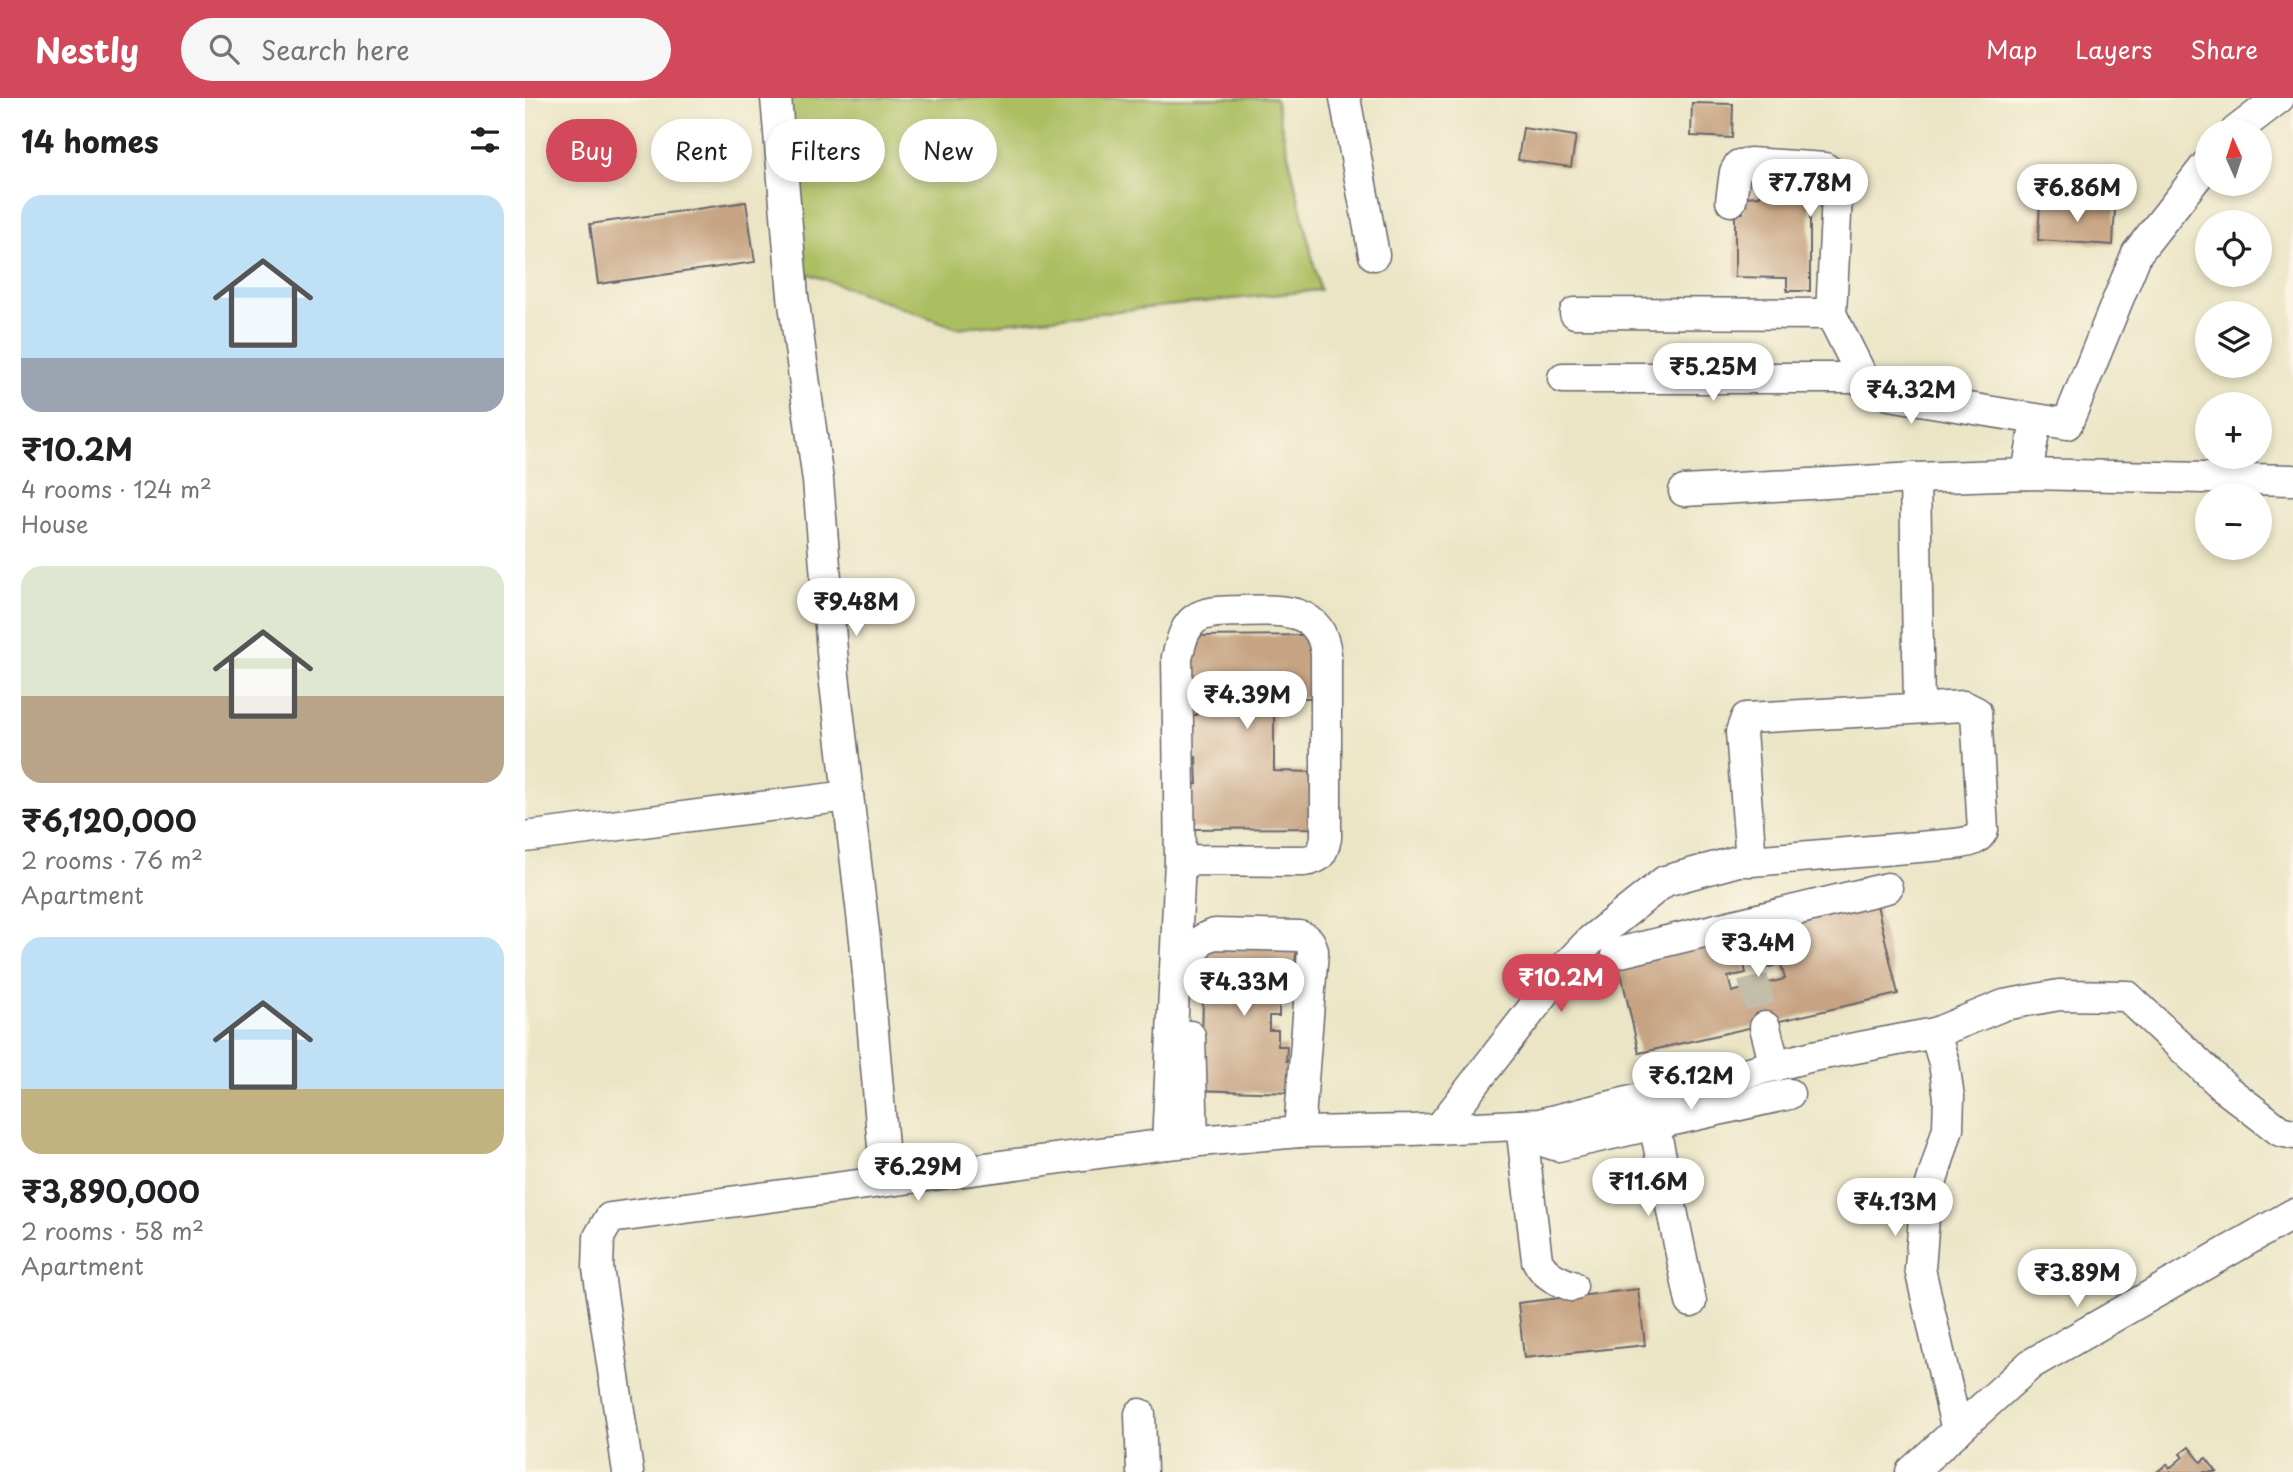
<!DOCTYPE html>
<html lang="en">
<head>
<meta charset="utf-8">
<style>
	:root { --surface:#fff; --page:#f6f6f6; --text:#202124; --muted:#757577; --accent:#d1495b }
	body { margin:0; font-family:"Playpen Sans",sans-serif; background:var(--page); color:var(--text); height:100vh; display:flex; flex-direction:column; font-size:26px; white-space:nowrap }
	* { box-sizing:border-box; margin:0 }
	p { font-size:23px; color:var(--muted) }
	.icon { flex:none; width:38px; height:38px; fill:none; stroke:currentColor; stroke-width:2; stroke-linecap:round; stroke-linejoin:round }
	.map { position:relative; flex:1; overflow:hidden }
	.drawer { display:flex; flex-direction:column; background:var(--surface); width:525px }
	.drawer>* { flex:none }
	.banner { position:absolute; left:21px; top:21px; width:665px; height:63px; display:flex; gap:14px }
	.needle { width:46px; rotate:357deg }
	.fabs { position:absolute; left:1670px; top:21px; display:grid; gap:14px }
	.fabs a { display:grid; place-items:center; width:77px; height:77px; border-radius:50%; background:var(--surface); box-shadow:0 4px 10px #0003; font-size:35px }
	.price { position:absolute; translate:-50% -60px; padding:0 16px; border-radius:24px; background:#fff; color:#222; font-size:23px; line-height:46px; filter:drop-shadow(0 2px 4px #0008) }
	.price::after { content:''; position:absolute; left:50%; top:42px; width:21px; height:16px; margin-left:-10px; background:inherit; clip-path:polygon(0 0,100% 0,50% 100%) }
	.price.current { background:var(--accent); color:#fff }
	ul { padding:0; list-style:none }
	li { display:grid; align-content:center; gap:14px; height:371px; padding:0 21px }
	li span { display:grid; place-items:center; height:217px; border-radius:21px; color:#555 }
	li>.icon { margin-inline-start:auto }
	span .icon { width:126px; height:126px; fill:#fffc; stroke-width:1 }
	li b { font-size:30px }
	h2 { display:flex; justify-content:space-between; align-items:center; height:84px; padding:0 21px; font-size:30px }
	.tag { padding:0 24px; border-radius:32px; background:var(--surface); box-shadow:0 4px 10px #0003; font-size:24px; line-height:63px }
	.tag.current { background:var(--accent); color:#fff }
	header { display:flex; align-items:center; gap:42px; box-sizing:border-box; height:98px; padding:0 35px; background:var(--accent); color:#fff }
	header strong { font-size:33px }
	nav { display:flex; gap:38px; margin-inline-start:auto; font-size:24px }
	.search { width:490px; height:63px; background:var(--page); display:flex; align-items:center; gap:18px; box-sizing:border-box; padding:0 24px; border-radius:38px; color:var(--muted); font-size:26px }
	main { display:flex; flex:1; min-height:0 }
	.map>svg:first-child { display:block }
	.green { fill:#abbe61; stroke:#66704e; stroke-width:2 }
	.building { fill:#c6a382; fill-rule:evenodd }
	.lines { fill:none; stroke-linecap:round; stroke-linejoin:round }
	.street-tunnel { stroke:#c3beaa; stroke-width:30; stroke-dasharray:30 15; stroke-linecap:butt }
	.street-casing { stroke:#68666c; stroke-width:33 }
	.street { stroke:#fff; stroke-width:30 }
</style>
</head>
<body>
<header>
<strong>Nestly</strong>
<div class="search"><svg class="icon" aria-label="search" viewBox="0 0 24 24"><circle cx="10" cy="10" r="6"/><path d="M15 15l6 6"/></svg>Search here</div>
<nav><a>Map</a><a>Layers</a><a>Share</a></nav>
</header>
<main>
<section class="drawer">
<h2>14 homes<svg class="icon" aria-label="filters" viewBox="0 0 24 24"><path d="M4 7h16M4 17h16"/><circle cx="9" cy="7" r="2"/><circle cx="15" cy="17" r="2"/></svg></h2>
<ul>
<li><span style="background:linear-gradient(#bfe0f5 75%,#9aa5b1 0)"><svg class="icon" aria-label="home" viewBox="0 0 24 24"><path d="M3 11l9-7 9 7M6 9v11h12V9"/></svg></span><div><b>₹10.2M</b><p>4 rooms · 124 m²</p><p>House</p></div></li>
<li><span style="background:linear-gradient(#dfe7d0 60%,#b9a48a 0)"><svg class="icon" aria-label="home" viewBox="0 0 24 24"><path d="M3 11l9-7 9 7M6 9v11h12V9"/></svg></span><div><b>₹6,120,000</b><p>2 rooms · 76 m²</p><p>Apartment</p></div></li>
<li><span style="background:linear-gradient(#bfe0f5 70%,#c2b280 0)"><svg class="icon" aria-label="home" viewBox="0 0 24 24"><path d="M3 11l9-7 9 7M6 9v11h12V9"/></svg></span><div><b>₹3,890,000</b><p>2 rooms · 58 m²</p><p>Apartment</p></div></li>
</ul>
</section>
<div class="map">
<svg width="1768" height="1374" viewBox="0 0 1768 1374">
	<rect width="100%" height="100%" fill="#fcf5e5"/>
	<filter id="ink" filterUnits="userSpaceOnUse"><feTurbulence type="fractalNoise" baseFrequency=".0143" numOctaves="2"/><feDisplacementMap in="SourceGraphic" scale="14" xChannelSelector="R" yChannelSelector="G"/><feConvolveMatrix kernelMatrix="1 2 1 2 8 2 1 2 1" color-interpolation-filters="sRGB"/></filter>
	<filter id="wash" filterUnits="userSpaceOnUse"><feTurbulence type="fractalNoise" baseFrequency=".00686" numOctaves="4" result="noise"/><feDisplacementMap in="SourceGraphic" scale="28" xChannelSelector="R" yChannelSelector="G"/><feGaussianBlur stdDeviation="1.57" result="paint"/><feColorMatrix in="noise" values="0 0 0 0 0 0 0 0 0 0 0 0 0 0 0 0 0 1.4 0 .05"/><feComposite in="paint" operator="in"/></filter>
	<g filter="url(#wash)">
		<rect width="100%" height="100%" fill="#ebe5c6"/>
		<path class="green" d="M248 0H750L795 192 432 230 273 172Z"/>
		<g id="blocks">
			<g class="building">
				<path d="M1167 5 1208 6 1207 40 1166 38Z"/>
				<path d="M998 30 1051 38 1046 69 993 62Z"/>
				<path d="M1235 85H1285V193H1262V180L1210 179V115H1218V99L1235 98Z"/>
				<path d="M221 104 230 164 73 186 65 126Z"/>
				<path d="M1515 105 1590 110 1588 147 1513 142Z"/>
				<path d="M790 537V600H749V673L790 674V730L663 731V687L672 686 671 659H663V617H672V592L663 591V538Z"/>
				<path d="M1352 807 1373 896 1114 955 1094 866ZM1231 854 1236 871 1256 866 1260 881 1239 886 1245 904 1230 908 1225 889 1207 894 1203 879 1221 875 1217 858Z"/>
				<path d="M682 847 771 849 769 890H763L762 904H754V918H744V932H753V948H762L761 963H767L766 995 669 992 677 943 678 899H671L672 871Z"/>
				<path d="M1113 1191 1120 1247 999 1260 993 1205Z"/>
				<path d="M1664 1349 1676 1364 1681 1360 1692 1374H1632L1642 1366 1645 1370 1658 1359 1655 1356Z"/>
			</g>
		</g>
	</g>
	<g filter="url(#ink)">
		<use href="#blocks" fill-opacity="0" stroke="#68666c" stroke-width="2"/>
		<g class="lines">
			<path class="street-tunnel" d="M1217 836 1240 929"/>
			<g class="street-casing">
				<g id="street">
					<path d="M251 0 268 198 293 383 309 577 340 842 361 1083"/>
					<path d="M820 0 849 157"/>
					<path d="M1711 33 1754 0"/>
					<path d="M1206 103 1210 74 1214 67 1225 65 1300 70C1310 77 1311 84 1312 97L1306 216 1338 280 1364 297 1542 326 1612 155 1682 66"/>
					<path d="M1050 215 1306 216"/>
					<path d="M1038 280H1338"/>
					<path d="M1502 376 1511 322"/>
					<path d="M1390 380 1394 610"/>
					<path d="M1159 393 1390 380 1502 376 1768 382"/>
					<path d="M0 739 323 698"/>
					<path d="M1092 855 1362 790"/>
					<path d="M667 884C669 861 663 843 690 836L774 838C783 840 786 843 788 853L774 1034"/>
					<path d="M1240 929 1250 968"/>
					<path d="M1410 935 1419 965 1424 999 1423 1030 1400 1106 1395 1171 1432 1333"/>
					<path d="M665 938 668 1044"/>
					<path d="M1129 1026 1166 1204"/>
					<path d="M996 1027 1011 1041 1033 1048 1264 996"/>
					<path d="M996 1027 1012 1162C1019 1177 1033 1183 1047 1188"/>
					<path d="M914 1031 1039 870 1066 842 1140 783 1213 763H1226L1430 746C1442 744 1452 744 1458 732L1451 614 1439 608 1221 620 1216 634 1226 763"/>
					<path d="M642 1046 655 762 652 559C656 546 658 530 670 521 683 512 702 514 717 513 754 512 796 508 801 556V740C798 755 795 761 779 763L655 762"/>
					<path d="M615 1316 617 1374"/>
					<path d="M103 1374 73 1170 74 1139 85 1120 642 1046 774 1034 887 1032 1014 1026 1288 958 1410 935 1479 907 1534 897 1602 898 1702 992 1755 1033 1768 1036"/>
					<path d="M1386 1374 1506 1266 1768 1116"/>
				</g>
			</g>
			<use href="#street" class="street"/>
		</g>
	</g>
</svg>
<div class="fabs">
<a><svg class="needle" viewBox="-14 -14 28 28"><path d="M0-13l5 13h-10z" fill="#e53935"/><path d="M0 13l5-13h-10z" fill="#757577"/></svg></a>
<a><svg class="icon" aria-label="locate" viewBox="0 0 24 24"><circle cx="12" cy="12" r="6"/><path d="M12 2v4M12 18v4M2 12h4M18 12h4"/></svg></a>
<a><svg class="icon" aria-label="layers" viewBox="0 0 24 24"><path d="M12 4l9 5-9 5-9-5zM3 14l9 5 9-5"/></svg></a>
<a>+</a>
<a>−</a>
</div>
<b class="price" style="left:1285px;top:121px">₹7.78M</b>
<b class="price" style="left:1552px;top:126px">₹6.86M</b>
<b class="price" style="left:1188px;top:305px">₹5.25M</b>
<b class="price" style="left:1386px;top:328px">₹4.32M</b>
<b class="price" style="left:331px;top:540px">₹9.48M</b>
<b class="price" style="left:722px;top:633px">₹4.39M</b>
<b class="price" style="left:1233px;top:881px">₹3.4M</b>
<b class="price current" style="left:1036px;top:916px">₹10.2M</b>
<b class="price" style="left:719px;top:920px">₹4.33M</b>
<b class="price" style="left:1166px;top:1014px">₹6.12M</b>
<b class="price" style="left:393px;top:1105px">₹6.29M</b>
<b class="price" style="left:1123px;top:1120px">₹11.6M</b>
<b class="price" style="left:1370px;top:1140px">₹4.13M</b>
<b class="price" style="left:1552px;top:1211px">₹3.89M</b>
<div class="banner">
<a class="tag current">Buy</a>
<a class="tag">Rent</a>
<a class="tag">Filters</a>
<a class="tag">New</a>
</div>
</div>
</main>
</body>
</html>
